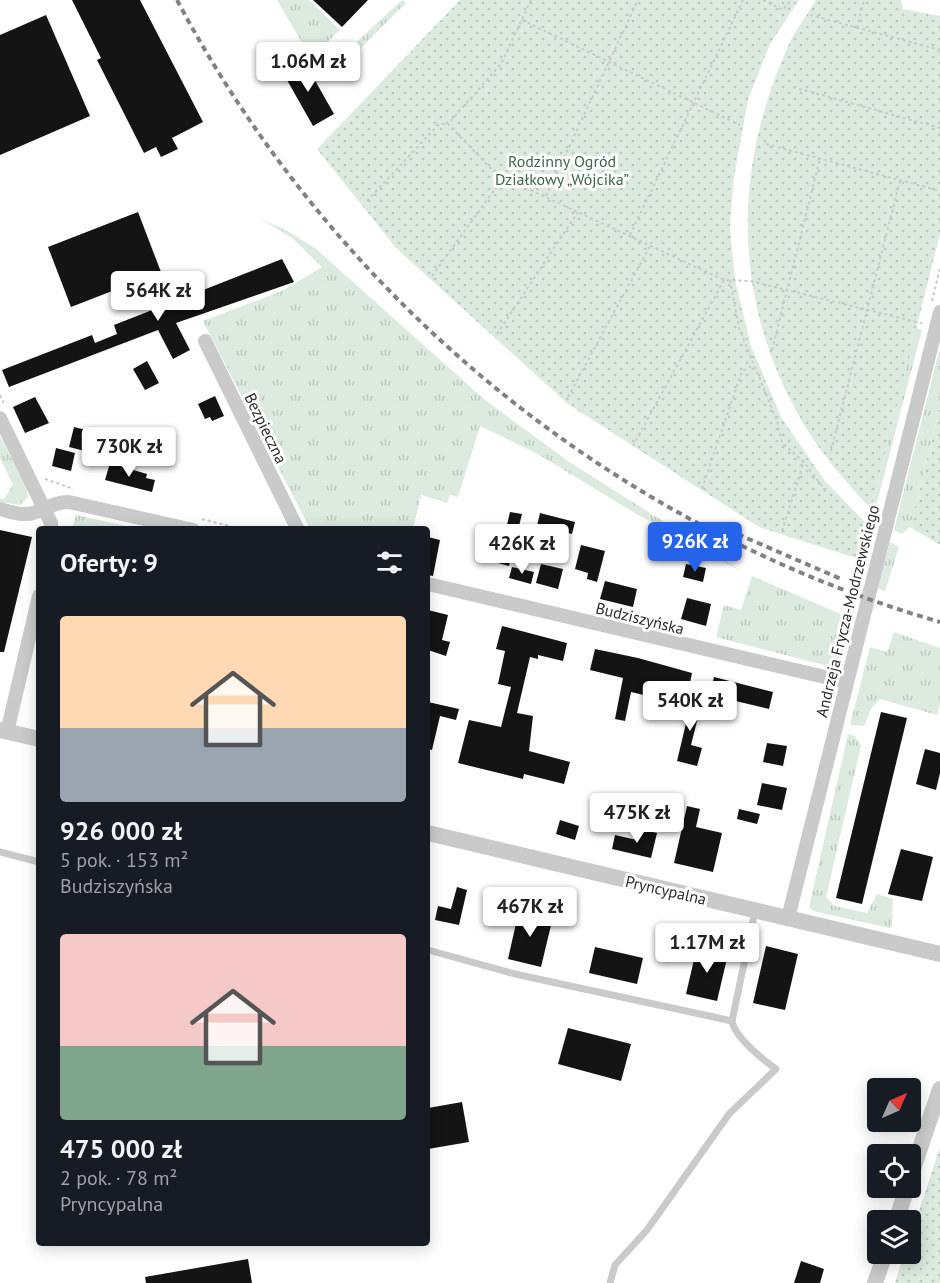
<!DOCTYPE html>
<html lang="pl">
<head>
<meta charset="utf-8">
<style>
	:root { --surface:#171b24; --page:#242831; --text:#f1f3f6; --muted:#9ea1a6; --accent:#2563eb }
	body { margin:0; font-family:"PT Sans",sans-serif; background:var(--page); color:var(--text); height:100vh; display:flex; flex-direction:column; font-size:22px; white-space:nowrap }
	* { box-sizing:border-box; margin:0 }
	p { font-size:20px; color:var(--muted) }
	.icon { flex:none; width:33px; height:33px; fill:none; stroke:currentColor; stroke-width:2; stroke-linecap:round; stroke-linejoin:round }
	.map { position:relative; flex:1; overflow:hidden }
	.details { position:absolute; left:36px; top:526px; width:394px; height:720px; display:flex; flex-direction:column; background:var(--surface); border-radius:6px; box-shadow:0 3px 15px #0003 }
	.details>* { flex:none }
	.needle { width:39px; rotate:45deg }
	.controls { position:absolute; left:867px; top:1078px; display:grid; gap:12px }
	.controls a { display:grid; place-items:center; width:54px; height:54px; border-radius:6px; background:var(--surface); box-shadow:0 3px 15px #0003; font-size:30px }
	.price { position:absolute; translate:-50% -51px; padding:0 14px; border-radius:6px; background:#fff; color:#222; font-size:20px; line-height:39px; filter:drop-shadow(0 2px 3px #0008) }
	.price::after { content:''; position:absolute; left:50%; top:36px; width:18px; height:14px; margin-left:-9px; background:inherit; clip-path:polygon(0 0,100% 0,50% 100%) }
	.price.on { background:var(--accent); color:#fff }
	ul { padding:0; list-style:none }
	li { display:grid; align-content:center; gap:12px; height:318px; padding:0 24px }
	li span { display:grid; place-items:center; height:186px; border-radius:6px; color:#555 }
	li>.icon { margin-inline-start:auto }
	span .icon { width:108px; height:108px; fill:#fffc; stroke-width:1 }
	li b { font-size:26px }
	h2 { display:flex; justify-content:space-between; align-items:center; height:72px; padding:0 24px; font-size:26px }
	.map>svg:first-child { display:block }
	.grass { fill:url(#grass-tufts) }
	.garden { fill:url(#garden-dots) }
	.building { fill:#141414 }
	.lines { fill:none; stroke-linecap:round; stroke-linejoin:round }
	.path { stroke:#cacaca; stroke-width:2; stroke-dasharray:3 3; stroke-linecap:butt }
	.service { stroke:#cacaca; stroke-width:7 }
	.minor { stroke:#cacaca; stroke-width:14 }
	.tertiary { stroke:#cacaca; stroke-width:16 }
	.rail { stroke:#828282; stroke-width:4; stroke-dasharray:6 4.5; stroke-linecap:butt }
	.labels { text-anchor:middle; stroke-width:6; stroke-linejoin:round; paint-order:stroke }
	.park-label { font-size:16px; fill:#3e6649; stroke:#fff }
	.street-label { font-size:16px; fill:#2d2d2d; stroke:#fff }
</style>
</head>
<body>
<div class="map">
<svg width="940" height="1283" viewBox="0 0 940 1283">
	<defs>
		<pattern id="grass-tufts" width="24" height="20" patternUnits="userSpaceOnUse" patternTransform="scale(1.5)"><rect width="24" height="20" fill="#dceadf"/><path d="M3 7l-1-3M5 7V3M7 7l1-3M15 17l-1-3M17 17v-4M19 17l1-3" fill="none" stroke="#bdc9c0"/></pattern>
		<pattern id="garden-dots" width="8" height="8" patternUnits="userSpaceOnUse" patternTransform="scale(1.5)"><rect width="8" height="8" fill="#dceadf"/><path d="M2 2h.1M6 6h.1" fill="none" stroke="#bdc9c0" stroke-width="1.8" stroke-linecap="round"/></pattern>
	</defs>
	<rect width="100%" height="100%" fill="#fff"/>
	<g class="grass">
		<path d="M277 0H309L340 30 323 46 313 51 304 46Z"/>
		<path d="M402 0 406 3 334 75 328 68Z"/>
		<path d="M261 219 286 230 315 248 485 400 568 461 743 572 638 515 536 453 480 426 458 497 450 495 447 503 421 495 413 529H310L203 321 282 291 322 267 292 238Z"/>
		<path d="M916 328 922 330 875 510 871 509Z"/>
		<path d="M940 347V407L910 527 902 534 894 530Z"/>
		<path d="M0 436 26 486 28 497 20 505 0 502V498L4 499 13 485 0 458Z"/>
		<path d="M76 515 140 529H72Z"/>
		<path d="M868 525 875 531 861 583 853 580Z"/>
		<path d="M890 542 899 547 885 591 877 588Z"/>
		<path d="M752 576 843 615 848 599 856 602 842 660 832 667 716 637 724 605 741 610Z"/>
		<path d="M894 632 940 648V703L937 715 880 699 872 707 864 726 850 725 870 647 887 652Z"/>
		<path d="M848 734 855 736 861 746 826 897 835 906 867 913 877 894 893 899 892 927 889 928 813 911 809 907Z"/>
	</g>
	<g class="garden">
		<path d="M460 0H799L770 44 748 100 734 177 730 226 735 280 751 346 781 417 825 481 868 525 859 559 759 527 568 404 396 248 317 149Z"/>
		<path d="M816 0H901L903 9 940 16V234L871 509C847 483 821 454 803 423 734 306 731 175 786 51 793 33 806 17 816 0Z"/>
		<path d="M940 407V545L910 527Z"/>
		<path d="M940 1147V1283H895L904 1254H910L911 1235Z"/>
	</g>
	<g class="building">
		<path d="M72 0H140L203 122 172 138 178 149 161 157 156 147 144 153 97 60 101 58Z"/>
		<path d="M313 0H368L342 27Z"/>
		<path d="M46 15 90 116 0 155V35Z"/>
		<path d="M304 61 334 114 313 126 283 73Z"/>
		<path d="M138 212 161 272 71 307 48 247Z"/>
		<path d="M282 259 294 282 176 323 190 350 173 359 158 330 9 387 2 370 92 335 95 343 117 334 114 325Z"/>
		<path d="M147 361 159 383 145 390 133 369Z"/>
		<path d="M215 396 224 416 212 421 210 417 205 419 198 404Z"/>
		<path d="M35 397 49 423 25 433 13 407Z"/>
		<path d="M74 427 106 435 101 455 69 447Z"/>
		<path d="M56 448 75 453 71 471 52 466Z"/>
		<path d="M110 463 147 474 146 478 155 480 152 492 105 480Z"/>
		<path d="M510 512 522 514 509 566 498 563Z"/>
		<path d="M540 513 575 522 572 534 537 526Z"/>
		<path d="M0 530 32 537 4 652H0Z"/>
		<path d="M428 537 440 540 433 576 428 575Z"/>
		<path d="M581 545 605 551 597 582 587 579 588 573 575 569Z"/>
		<path d="M541 564 563 569 558 589 536 583Z"/>
		<path d="M686 564 706 568 703 582 683 577Z"/>
		<path d="M512 567 534 572 531 584 509 578Z"/>
		<path d="M605 581 637 589 633 607 600 599Z"/>
		<path d="M687 598 711 604 706 626 681 619Z"/>
		<path d="M428 610 448 615 442 640 450 642 446 656 428 650Z"/>
		<path d="M502 626 567 643 563 661 538 655V659L530 657 517 713 533 716 529 751 570 762 564 784 524 774 523 779 458 763 469 720 501 727 511 687 498 684 505 651 496 649Z"/>
		<path d="M595 649 638 658 692 673 688 693 662 686 656 698 631 692 625 721 615 719 623 678 590 670Z"/>
		<path d="M714 677 773 692 769 709 723 698 722 705 708 701Z"/>
		<path d="M682 697 702 701 691 745 702 748 697 766 677 761 688 715 678 713Z"/>
		<path d="M428 702 459 709 456 720 440 716 432 750 428 749Z"/>
		<path d="M881 712 907 718 862 904 836 898Z"/>
		<path d="M767 743 787 746 783 766 763 762Z"/>
		<path d="M925 749 940 753V773L936 790 916 784Z"/>
		<path d="M762 783 787 788 782 810 757 805Z"/>
		<path d="M687 806 700 809 696 827 722 833 713 872 674 863Z"/>
		<path d="M739 809 760 814 757 824 737 819Z"/>
		<path d="M560 820 579 826 575 840 556 834Z"/>
		<path d="M639 829 657 833 651 858 612 849 615 835 637 840Z"/>
		<path d="M901 849 933 857 922 901 888 894Z"/>
		<path d="M457 887 467 890 459 925 435 920 438 906 451 909Z"/>
		<path d="M519 910 553 917 541 967 508 959Z"/>
		<path d="M766 946 798 954 785 1010 753 1003Z"/>
		<path d="M595 947 643 958 637 984 589 973Z"/>
		<path d="M697 947 728 954 717 1001 686 994Z"/>
		<path d="M568 1028 631 1044 621 1081 558 1064Z"/>
		<path d="M462 1102 469 1142 428 1149V1108Z"/>
		<path d="M248 1259 252 1283H146L145 1277Z"/>
		<path d="M801 1261 824 1269 820 1283H794Z"/>
	</g>
	<g class="lines">
		<g class="path">
			<path d="M531 0 501 64 448 124 496 174 724 280 750 281 925 324"/>
			<path d="M763 0 783 10 791 0"/>
			<path d="M810 15 940 50"/>
			<path d="M522 20 740 125"/>
			<path d="M857 28 864 0"/>
			<path d="M793 87 940 128"/>
			<path d="M766 144 940 191"/>
			<path d="M546 196 638 0"/>
			<path d="M367 201 439 124H448"/>
			<path d="M630 235 743 0"/>
			<path d="M432 276 503 178"/>
			<path d="M730 280 739 328 777 421 782 443 804 462 826 492"/>
			<path d="M932 301 940 268"/>
			<path d="M497 334 578 212"/>
			<path d="M772 350 820 159"/>
			<path d="M0 395 5 406"/>
			<path d="M568 397 650 246"/>
			<path d="M633 446 724 280"/>
			<path d="M831 451 900 181"/>
			<path d="M45 479 71 488"/>
			<path d="M702 489 742 371 752 366"/>
			<path d="M202 519 244 530"/>
			<path d="M782 531 804 462"/>
		</g>
		<g class="service">
			<path d="M0 852 39 862"/>
			<path d="M428 950 515 974 732 1021 755 911"/>
			<path d="M610 1283 615 1265 647 1230 729 1114 776 1069C763 1060 734 1036 732 1021"/>
		</g>
		<g class="minor">
			<path d="M205 341 298 530"/>
			<path d="M0 418 51 523V530"/>
			<path d="M0 509C11 512 22 516 33 513 47 509 54 502 69 502L193 530"/>
			<path d="M428 584 846 682"/>
			<path d="M7 732 39 596"/>
			<path d="M788 918 940 312"/>
		</g>
		<g class="tertiary">
			<path d="M0 730 39 739"/>
			<path d="M428 833 940 954"/>
			<path d="M910 1178 940 1089"/>
			<path d="M896 1221 907 1188"/>
			<path d="M875 1283 885 1254"/>
		</g>
		<g class="rail">
			<path d="M177 0C336 300 614 528 940 622"/>
			<path d="M728 530 841 579"/>
		</g>
	</g>
	<g class="labels">
		<g class="park-label">
			<text x="562" y="167">Rodzinny Ogród<tspan x="562" dy="18">Działkowy „Wójcika”</tspan></text>
		</g>
		<g class="street-label">
			<text transform="translate(266 428) rotate(64)" y="6">Bezpieczna</text>
			<text transform="translate(847 611) rotate(-76)" y="6">Andrzeja Frycza-Modrzewskiego</text>
			<text transform="translate(640 618) rotate(14)" y="6">Budziszyńska</text>
			<text transform="translate(666 890) rotate(13)" y="6">Pryncypalna</text>
		</g>
	</g>
</svg>
<div class="controls">
<a><svg class="needle" viewBox="-14 -14 28 28"><path d="M0-13l5 13h-10z" fill="#e53935"/><path d="M0 13l5-13h-10z" fill="#9ea1a6"/></svg></a>
<a><svg class="icon" aria-label="locate" viewBox="0 0 24 24"><circle cx="12" cy="12" r="6"/><path d="M12 2v4M12 18v4M2 12h4M18 12h4"/></svg></a>
<a><svg class="icon" aria-label="layers" viewBox="0 0 24 24"><path d="M12 4l9 5-9 5-9-5zM3 14l9 5 9-5"/></svg></a>
</div>
<b class="price" style="left:308px;top:93px">1.06M zł</b>
<b class="price" style="left:158px;top:322px">564K zł</b>
<b class="price" style="left:129px;top:478px">730K zł</b>
<b class="price on" style="left:695px;top:573px">926K zł</b>
<b class="price" style="left:522px;top:575px">426K zł</b>
<b class="price" style="left:690px;top:732px">540K zł</b>
<b class="price" style="left:637px;top:844px">475K zł</b>
<b class="price" style="left:530px;top:938px">467K zł</b>
<b class="price" style="left:707px;top:974px">1.17M zł</b>
<section class="details">
<h2>Oferty: 9<svg class="icon" aria-label="filters" viewBox="0 0 24 24"><path d="M4 7h16M4 17h16"/><circle cx="9" cy="7" r="2"/><circle cx="15" cy="17" r="2"/></svg></h2>
<ul>
<li><span style="background:linear-gradient(#ffd9b3 60%,#9aa5b1 0)"><svg class="icon" aria-label="home" viewBox="0 0 24 24"><path d="M3 11l9-7 9 7M6 9v11h12V9"/></svg></span><div><b>926 000 zł</b><p>5 pok. · 153 m²</p><p>Budziszyńska</p></div></li>
<li><span style="background:linear-gradient(#f6c9c9 60%,#7fa58c 0)"><svg class="icon" aria-label="home" viewBox="0 0 24 24"><path d="M3 11l9-7 9 7M6 9v11h12V9"/></svg></span><div><b>475 000 zł</b><p>2 pok. · 78 m²</p><p>Pryncypalna</p></div></li>
</ul>
</section>
</div>
</body>
</html>
